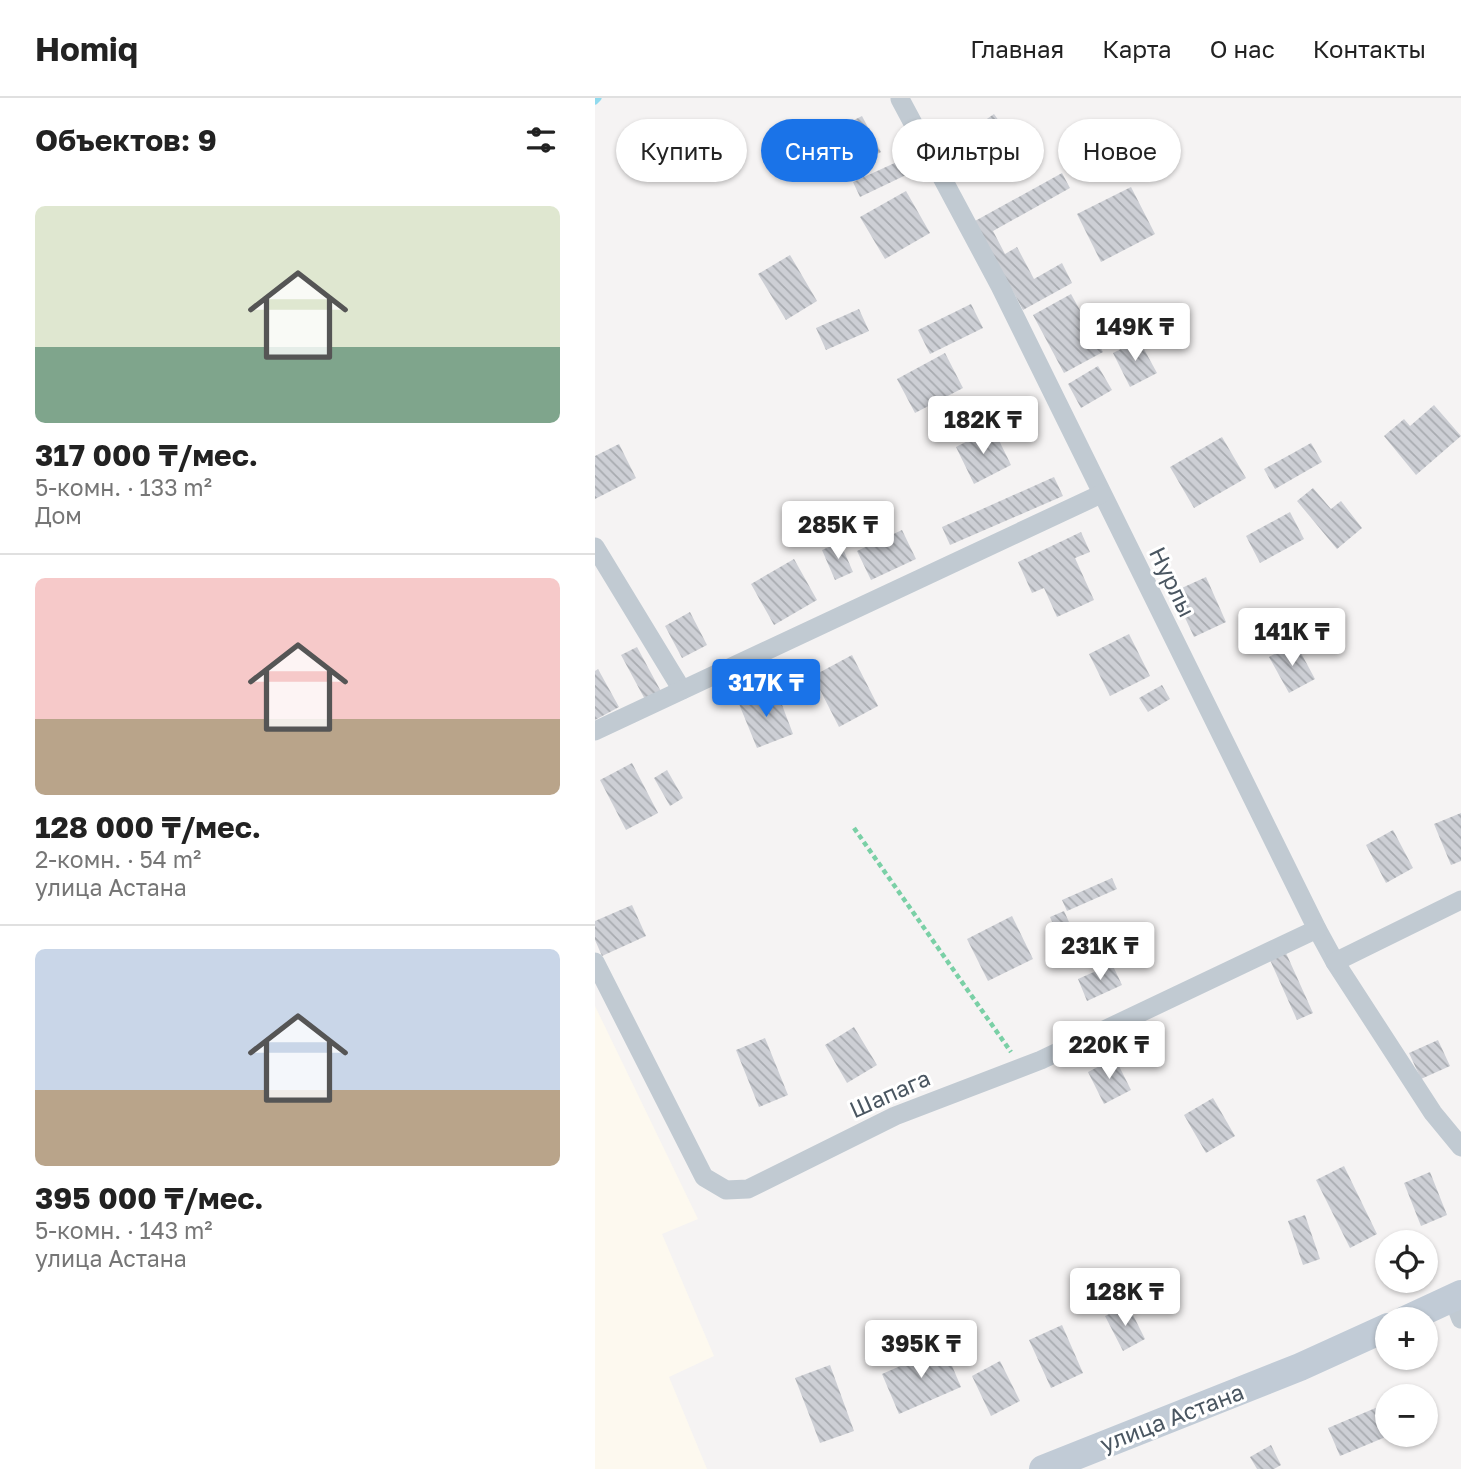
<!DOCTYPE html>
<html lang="ru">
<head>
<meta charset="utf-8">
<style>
	:root { --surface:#fff; --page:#f6f6f6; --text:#222; --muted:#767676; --line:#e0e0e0; --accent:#1a73e8 }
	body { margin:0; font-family:"Golos Text",sans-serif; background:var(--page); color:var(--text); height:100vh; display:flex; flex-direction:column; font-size:26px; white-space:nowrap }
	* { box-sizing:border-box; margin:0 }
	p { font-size:23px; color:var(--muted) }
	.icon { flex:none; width:38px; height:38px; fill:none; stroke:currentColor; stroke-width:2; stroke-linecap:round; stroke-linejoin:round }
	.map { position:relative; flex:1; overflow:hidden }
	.side { display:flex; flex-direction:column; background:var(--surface); width:595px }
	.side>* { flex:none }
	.banner { position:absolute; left:21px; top:21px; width:665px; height:63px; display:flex; gap:14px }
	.buttons { position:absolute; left:780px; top:1132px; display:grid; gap:14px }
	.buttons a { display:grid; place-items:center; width:63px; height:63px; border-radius:50%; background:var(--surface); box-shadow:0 2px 5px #0004; font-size:35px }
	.price { position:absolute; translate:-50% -60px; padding:0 16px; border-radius:7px; background:#fff; color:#222; font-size:23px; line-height:46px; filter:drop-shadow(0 2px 4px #0008) }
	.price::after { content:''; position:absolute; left:50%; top:42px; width:21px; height:16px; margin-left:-10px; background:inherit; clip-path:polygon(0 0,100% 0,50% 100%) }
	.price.current { background:var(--accent); color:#fff }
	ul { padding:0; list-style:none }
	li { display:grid; align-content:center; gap:14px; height:371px; padding:0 35px }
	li+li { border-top:2px solid var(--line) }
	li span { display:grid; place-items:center; height:217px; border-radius:10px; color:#555 }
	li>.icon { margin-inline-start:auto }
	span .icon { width:126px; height:126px; fill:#fffc; stroke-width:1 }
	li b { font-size:30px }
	h2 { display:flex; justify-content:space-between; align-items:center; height:84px; padding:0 35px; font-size:30px }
	.chip { padding:0 24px; border-radius:32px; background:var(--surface); box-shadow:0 2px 5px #0004; font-size:24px; line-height:63px }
	.chip.current { background:var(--accent); color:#fff }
	header { display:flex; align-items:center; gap:42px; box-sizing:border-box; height:98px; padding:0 35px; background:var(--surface); border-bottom:2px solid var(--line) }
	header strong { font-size:33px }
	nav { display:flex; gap:38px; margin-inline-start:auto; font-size:24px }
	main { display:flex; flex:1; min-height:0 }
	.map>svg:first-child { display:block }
	.commercial { fill:#fdf9ef }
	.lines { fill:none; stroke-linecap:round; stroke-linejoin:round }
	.stream { stroke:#90daee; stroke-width:7 }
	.building { fill:url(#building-back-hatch) }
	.path { stroke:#7ad0a6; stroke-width:4.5; stroke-dasharray:5 3.5; stroke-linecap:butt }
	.minor { stroke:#c1cad2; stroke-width:19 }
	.secondary { stroke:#c1cbd6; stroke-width:28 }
	.labels { text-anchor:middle; stroke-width:6; stroke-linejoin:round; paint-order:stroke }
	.street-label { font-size:23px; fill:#4a5661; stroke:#fff }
</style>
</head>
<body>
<header>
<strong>Homiq</strong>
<nav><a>Главная</a><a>Карта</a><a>О нас</a><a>Контакты</a></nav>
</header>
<main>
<section class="side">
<h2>Объектов: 9<svg class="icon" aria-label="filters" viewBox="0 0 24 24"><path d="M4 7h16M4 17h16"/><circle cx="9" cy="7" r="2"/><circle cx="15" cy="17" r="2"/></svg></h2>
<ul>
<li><span style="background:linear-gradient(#dfe7d0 65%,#7fa58c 0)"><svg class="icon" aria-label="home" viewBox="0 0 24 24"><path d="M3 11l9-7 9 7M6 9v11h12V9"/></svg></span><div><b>317 000 ₸/мес.</b><p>5-комн. · 133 m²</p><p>Дом</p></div></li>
<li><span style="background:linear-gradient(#f6c9c9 65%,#b9a48a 0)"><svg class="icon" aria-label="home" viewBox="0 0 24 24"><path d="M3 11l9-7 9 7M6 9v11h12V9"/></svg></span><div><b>128 000 ₸/мес.</b><p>2-комн. · 54 m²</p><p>улица Астана</p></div></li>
<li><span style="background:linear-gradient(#c9d6e8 65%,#b9a48a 0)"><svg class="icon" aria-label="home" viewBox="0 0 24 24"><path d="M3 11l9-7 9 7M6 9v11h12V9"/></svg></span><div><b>395 000 ₸/мес.</b><p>5-комн. · 143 m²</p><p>улица Астана</p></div></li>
</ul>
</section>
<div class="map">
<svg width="866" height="1371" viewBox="0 0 866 1371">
	<defs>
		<pattern id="building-back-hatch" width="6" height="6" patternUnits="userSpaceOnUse" patternTransform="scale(1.75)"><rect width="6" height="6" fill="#cdcfd5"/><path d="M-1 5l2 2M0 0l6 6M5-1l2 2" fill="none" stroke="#a8abb0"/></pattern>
	</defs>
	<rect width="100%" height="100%" fill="#f5f3f3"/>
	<path class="commercial" d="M0 908 103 1121 67 1136 119 1258 74 1279 112 1371H0Z"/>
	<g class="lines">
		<path class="stream" d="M0 3 3 0"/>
	</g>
	<g class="building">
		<path d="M399 16 414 37 381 60 366 39Z"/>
		<path d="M267 18 286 54 251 73 231 36Z"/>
		<path d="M304 63 311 77 265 99 258 84Z"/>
		<path d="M467 75 475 90 398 133 410 156 422 149 439 181 467 165 477 185 428 212 380 123Z"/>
		<path d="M536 89 560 136 506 164 482 116Z"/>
		<path d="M311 93 335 135 290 161 265 119Z"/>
		<path d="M195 157 222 203 191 222 163 176Z"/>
		<path d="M476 196 508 254 469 275 438 217Z"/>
		<path d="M376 206 388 230 335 256 323 232Z"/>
		<path d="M264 211 274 233 231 252 221 230Z"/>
		<path d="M544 242 562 275 535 289 518 255Z"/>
		<path d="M350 255 368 290 320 315 302 281Z"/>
		<path d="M503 268 517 292 486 310 473 286Z"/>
		<path d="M839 307 866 338 821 377 789 338 809 321 815 328Z"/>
		<path d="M398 330 416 367 379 386 361 349Z"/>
		<path d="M627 339 651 380 599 410 575 369Z"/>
		<path d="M716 345 727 364 680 391 669 371Z"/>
		<path d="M24 346 41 380 0 401V358Z"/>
		<path d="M459 379 468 398 355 447 347 429Z"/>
		<path d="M718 390 736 411 746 403 767 430 742 451 702 403Z"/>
		<path d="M695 414 709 441 665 465 651 438Z"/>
		<path d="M307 432 321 461 276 482 262 453Z"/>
		<path d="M486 434 495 454 480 460 499 502 462 519 449 490 437 495 423 464Z"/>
		<path d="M245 444 258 474 240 482 227 452Z"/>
		<path d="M199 461 222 502 179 527 156 486Z"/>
		<path d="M611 479 631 524 599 539 578 494Z"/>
		<path d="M95 514 112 547 87 560 70 528Z"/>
		<path d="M534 536 555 578 515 598 494 556Z"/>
		<path d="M700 544 720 581 694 595 674 559Z"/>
		<path d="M42 549 69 599 53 607 26 557Z"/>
		<path d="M257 557 283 608 244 629 218 578Z"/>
		<path d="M3 571 24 609 0 622V573Z"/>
		<path d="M567 587 575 601 553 614 544 600Z"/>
		<path d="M181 591 198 636 162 650 144 606Z"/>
		<path d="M37 665 63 715 31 732 5 682Z"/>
		<path d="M72 672 88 700 75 708 59 680Z"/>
		<path d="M866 715V763L856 767 839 726Z"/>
		<path d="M798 732 818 770 791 785 771 747Z"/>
		<path d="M517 780 522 791 472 813 467 802Z"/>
		<path d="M37 807 51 838 7 858 0 842V823Z"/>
		<path d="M469 813 491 862 476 868 455 819Z"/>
		<path d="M417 818 438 861 393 883 372 841Z"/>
		<path d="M691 855 718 915 702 922 675 862Z"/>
		<path d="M517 866 527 887 492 903 483 881Z"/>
		<path d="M259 929 282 967 252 985 230 947Z"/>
		<path d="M170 940 193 997 164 1009 141 952Z"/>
		<path d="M843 942 855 968 826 981 814 955Z"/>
		<path d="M520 960 536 992 509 1006 493 974Z"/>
		<path d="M618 1000 640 1038 611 1055 589 1017Z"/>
		<path d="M749 1068 782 1136 755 1150 721 1082Z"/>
		<path d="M835 1074 852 1117 826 1128 809 1085Z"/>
		<path d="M710 1117 725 1161 708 1167 693 1123Z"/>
		<path d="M533 1207 550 1241 528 1253 510 1218Z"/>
		<path d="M467 1227 488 1275 456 1290 434 1242Z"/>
		<path d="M349 1249 366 1289 304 1316 287 1276Z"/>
		<path d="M405 1263 425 1303 396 1318 377 1278Z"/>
		<path d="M235 1267 259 1333 225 1345 200 1280Z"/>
		<path d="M790 1306 793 1312V1338L745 1358 733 1330Z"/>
		<path d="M676 1347 686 1367 679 1371H662L655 1359Z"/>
	</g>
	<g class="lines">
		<path class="path" d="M259 730 416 954"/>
		<g class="minor">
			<path d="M305 1 405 188 722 831 740 864 838 1015 866 1049"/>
			<path d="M0 449 87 592"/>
			<path d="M0 633 506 396"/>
			<path d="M0 864 109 1079 131 1092 153 1091 300 1018 446 962 722 831"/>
			<path d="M740 864 866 802"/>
			<path d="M858 1200 866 1221"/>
		</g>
		<g class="secondary">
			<path d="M810 1222 866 1196"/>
			<path d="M448 1371 705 1269 793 1229"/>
		</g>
	</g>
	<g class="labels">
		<g class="street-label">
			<text transform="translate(577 484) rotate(64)" y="8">Нурлы</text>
			<text transform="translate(295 996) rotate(-24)" y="8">Шапага</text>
			<text transform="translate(577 1320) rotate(-21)" y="8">улица Астана</text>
		</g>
	</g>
</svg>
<div class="buttons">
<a><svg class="icon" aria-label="locate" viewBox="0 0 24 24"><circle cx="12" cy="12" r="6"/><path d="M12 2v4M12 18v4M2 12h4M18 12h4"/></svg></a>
<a>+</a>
<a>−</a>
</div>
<b class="price" style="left:540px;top:265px">149K ₸</b>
<b class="price" style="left:388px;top:358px">182K ₸</b>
<b class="price" style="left:243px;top:463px">285K ₸</b>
<b class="price" style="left:697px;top:570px">141K ₸</b>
<b class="price current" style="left:171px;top:621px">317K ₸</b>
<b class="price" style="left:505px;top:884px">231K ₸</b>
<b class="price" style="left:514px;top:983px">220K ₸</b>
<b class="price" style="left:530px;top:1230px">128K ₸</b>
<b class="price" style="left:326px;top:1282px">395K ₸</b>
<div class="banner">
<a class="chip">Купить</a>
<a class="chip current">Снять</a>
<a class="chip">Фильтры</a>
<a class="chip">Новое</a>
</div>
</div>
</main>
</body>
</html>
